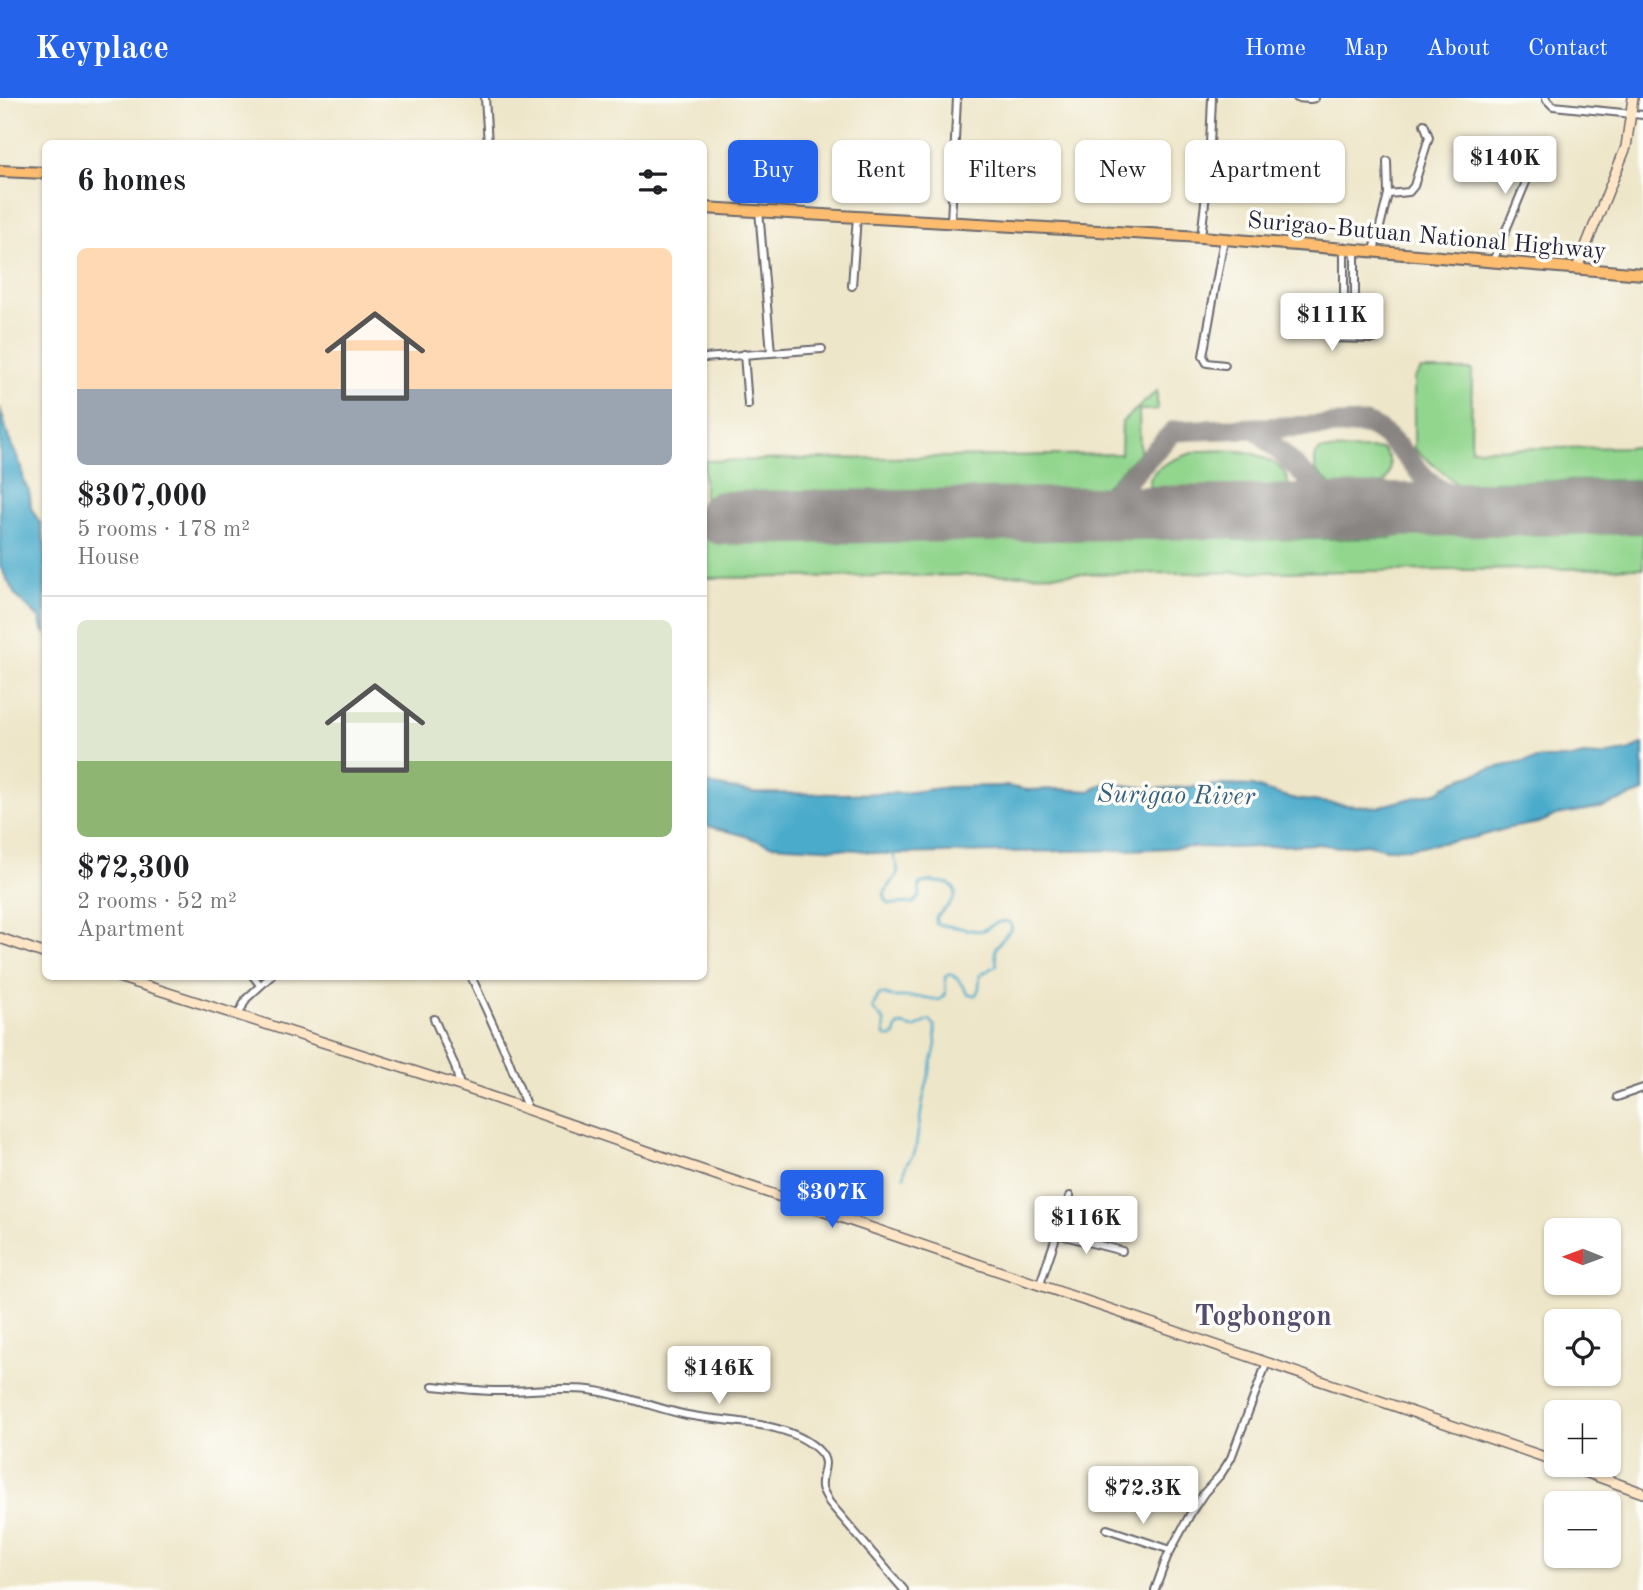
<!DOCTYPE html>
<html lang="en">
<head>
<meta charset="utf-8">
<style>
	:root { --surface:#fff; --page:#f6f6f6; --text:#202124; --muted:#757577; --line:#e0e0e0; --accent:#2563eb }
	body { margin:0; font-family:"Old Standard TT",serif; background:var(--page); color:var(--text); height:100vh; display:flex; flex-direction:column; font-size:26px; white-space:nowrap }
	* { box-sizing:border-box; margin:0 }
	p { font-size:23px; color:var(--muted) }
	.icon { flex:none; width:38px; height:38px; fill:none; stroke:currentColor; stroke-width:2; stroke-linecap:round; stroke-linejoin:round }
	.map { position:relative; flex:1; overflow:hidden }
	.drawer { position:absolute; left:42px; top:42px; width:665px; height:840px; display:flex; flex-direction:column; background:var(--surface); border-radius:10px; box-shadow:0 2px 5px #0004 }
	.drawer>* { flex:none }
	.banner { position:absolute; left:728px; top:42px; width:665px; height:63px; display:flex; gap:14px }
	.needle { width:46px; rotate:271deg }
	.buttons { position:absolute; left:1544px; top:1120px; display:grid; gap:14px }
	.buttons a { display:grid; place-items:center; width:77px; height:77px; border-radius:10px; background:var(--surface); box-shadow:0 2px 5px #0004; font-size:35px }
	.price { position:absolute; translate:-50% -60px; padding:0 16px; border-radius:7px; background:#fff; color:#222; font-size:23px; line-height:46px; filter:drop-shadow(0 2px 4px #0008) }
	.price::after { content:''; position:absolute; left:50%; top:42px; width:21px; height:16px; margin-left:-10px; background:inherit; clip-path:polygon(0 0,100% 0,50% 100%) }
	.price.selected { background:var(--accent); color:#fff }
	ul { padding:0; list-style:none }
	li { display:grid; align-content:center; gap:14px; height:371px; padding:0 35px }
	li+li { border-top:2px solid var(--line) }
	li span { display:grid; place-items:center; height:217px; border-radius:10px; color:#555 }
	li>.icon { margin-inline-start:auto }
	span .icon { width:126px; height:126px; fill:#fffc; stroke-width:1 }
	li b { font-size:30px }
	h2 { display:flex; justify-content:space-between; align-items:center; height:84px; padding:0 35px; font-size:30px }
	.chip { padding:0 24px; border-radius:10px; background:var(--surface); box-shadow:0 2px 5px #0004; font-size:24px; line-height:63px }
	.chip.selected { background:var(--accent); color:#fff }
	header { display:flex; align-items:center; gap:42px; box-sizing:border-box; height:98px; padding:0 35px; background:var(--accent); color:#fff }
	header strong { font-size:33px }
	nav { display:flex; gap:38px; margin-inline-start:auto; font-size:24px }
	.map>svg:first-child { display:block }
	.green { fill:#92d68e; stroke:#5a7c64; stroke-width:2 }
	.water { fill:#4cabcb; stroke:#376683; stroke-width:2 }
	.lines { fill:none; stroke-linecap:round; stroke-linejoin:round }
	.stream { stroke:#4cabcb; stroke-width:2.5 }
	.taxiway { stroke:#888482; stroke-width:21 }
	.runway { stroke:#888482; stroke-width:54 }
	.street-casing { stroke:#69676d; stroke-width:10 }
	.secondary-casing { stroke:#69676d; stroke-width:12 }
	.highway-casing { stroke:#69676d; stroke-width:14 }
	.street { stroke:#fff; stroke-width:6 }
	.secondary { stroke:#fee5c5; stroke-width:9 }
	.highway { stroke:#fcbd6f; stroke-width:10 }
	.labels { text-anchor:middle; stroke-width:7; stroke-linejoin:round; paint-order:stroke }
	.street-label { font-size:24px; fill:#22223b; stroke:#fdfcf7 }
	.water-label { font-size:26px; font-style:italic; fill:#35607c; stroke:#fdfcf7 }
	.quarter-label { font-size:28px; font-weight:bold; fill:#544c6c; stroke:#fdfcf7 }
</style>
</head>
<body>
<header>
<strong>Keyplace</strong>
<nav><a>Home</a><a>Map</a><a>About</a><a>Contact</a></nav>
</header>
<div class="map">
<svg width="1643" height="1492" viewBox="0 0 1643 1492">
	<rect width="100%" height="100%" fill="#fdfcf7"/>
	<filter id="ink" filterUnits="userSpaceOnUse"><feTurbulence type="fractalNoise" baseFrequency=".0143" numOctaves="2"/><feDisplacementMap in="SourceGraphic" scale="14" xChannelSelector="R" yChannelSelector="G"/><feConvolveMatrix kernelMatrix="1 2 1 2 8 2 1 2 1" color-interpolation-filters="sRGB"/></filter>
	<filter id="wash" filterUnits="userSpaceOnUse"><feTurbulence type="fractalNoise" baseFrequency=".00686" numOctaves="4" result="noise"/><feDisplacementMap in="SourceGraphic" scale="28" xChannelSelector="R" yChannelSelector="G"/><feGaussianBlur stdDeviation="1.57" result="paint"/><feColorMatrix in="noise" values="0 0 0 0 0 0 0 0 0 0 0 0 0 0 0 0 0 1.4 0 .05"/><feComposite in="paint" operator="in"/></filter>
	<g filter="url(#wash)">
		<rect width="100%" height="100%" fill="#eee6c9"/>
		<g class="green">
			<path d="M1421 272H1472L1471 351 1643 349V382L1494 384 1493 392H1479L1478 386H1457L1414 351V281Z"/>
			<path d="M1157 293V312H1139L1140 354 1098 396 723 400V442L1234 436V442L1391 440 1392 431 1495 429 1496 437 1643 435V470L704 480V363L1121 356 1122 324Z"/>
			<path d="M1382 351C1393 361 1392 377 1382 387H1331L1315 372V359L1320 352Z"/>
			<path d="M1199 353C1212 353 1225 352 1238 353 1255 354 1290 367 1288 388L1234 389V394L1156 395 1151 393C1140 370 1182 358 1199 353Z"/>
		</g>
		<g class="water">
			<path d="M0 309 9 341 22 370 24 385 28 390 30 398 31 410 40 425 45 447V535L41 529 40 521 15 497 0 468Z"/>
			<path d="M1643 646V694L1603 709 1557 717 1539 725 1509 730 1473 740 1409 750 1386 751 1366 746 1339 749 1318 746 1234 750 1192 749 1128 752 883 756 858 752 770 747 742 737 704 727V685L754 695 840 696 904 695 948 689 1006 688 1028 692 1059 691 1090 693 1105 685 1155 691 1223 687 1253 688 1267 693 1296 701 1345 707 1378 709 1439 693 1454 683 1489 671 1542 660H1572L1583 657 1599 658 1614 655 1628 653Z"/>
		</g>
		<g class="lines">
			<path class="stream" d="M892 754C905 785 893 773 884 797L888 805 892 806 914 805 920 798 919 786C928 782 959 782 955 798 952 807 942 813 936 819V826L978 833C992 832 990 822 1009 824L1012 830 996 849 995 853 997 867 980 877 979 890 976 897H969C962 890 960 879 949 876L945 879C945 889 949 896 939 902L921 899H892L882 896 879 897 872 910 884 923 885 937 888 939H892L895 936 898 928 902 927 914 930 930 922 935 928 936 947 923 1002 915 1054 906 1067 904 1079"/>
			<g class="taxiway">
				<path d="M1256 330 1341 413"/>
				<path d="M1094 416 1174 333 1366 326C1390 334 1410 365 1428 383 1442 395 1460 404 1477 411"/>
			</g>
			<path class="runway" d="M722 420 1643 409"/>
		</g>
	</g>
	<g filter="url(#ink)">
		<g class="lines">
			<g class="street-casing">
				<g id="street">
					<path d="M485 0 488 46"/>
					<path d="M1297 0 1310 1 1315 0"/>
					<path d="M1546 0 1547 2 1553 8 1643 17"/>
					<path d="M1388 96 1409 94 1414 88 1429 39 1424 26"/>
					<path d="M759 112 771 255"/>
					<path d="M951 124 957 0"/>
					<path d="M1201 139 1209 70 1212 0"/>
					<path d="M1224 141 1203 258 1207 265 1225 267"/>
					<path d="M1344 151V207"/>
					<path d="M1374 153 1388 96 1387 63"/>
					<path d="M1493 163 1534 65 1544 45"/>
					<path d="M852 188 857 118"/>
					<path d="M1333 207H1374V241L1331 240 1329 238 1328 211Z"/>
					<path d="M1355 207V152"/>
					<path d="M744 256 748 307"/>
					<path d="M704 260 822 251"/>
					<path d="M253 878 260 887"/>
					<path d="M471 878 505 953 528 1012"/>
					<path d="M238 918 246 901 271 878"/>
					<path d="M434 921 455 968 460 988"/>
					<path d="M1617 999 1643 990"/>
					<path d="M1057 1136 1122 1153"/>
					<path d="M1040 1186 1070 1098"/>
					<path d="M433 1288C454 1290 476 1293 497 1293 528 1293 558 1289 589 1292 623 1296 654 1310 687 1317 727 1325 791 1322 820 1354 831 1366 820 1376 822 1389 823 1394 827 1399 829 1404L904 1492"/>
					<path d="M1107 1431 1171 1452"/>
					<path d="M1155 1492 1167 1459 1192 1413 1204 1395 1221 1376 1231 1360 1267 1264"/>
				</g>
			</g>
			<g class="secondary-casing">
				<g id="secondary">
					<path d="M1577 170 1626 49 1633 0"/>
					<path d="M0 840 46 856"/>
					<path d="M115 878 460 988 687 1067 1556 1363"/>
					<path d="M1566 1367 1643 1395"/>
				</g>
			</g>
			<g class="highway-casing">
				<g id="highway">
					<path d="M0 73 46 75"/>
					<path d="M704 110 1201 139 1643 176"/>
				</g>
			</g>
			<use href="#street" class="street"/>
			<use href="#secondary" class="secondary"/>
			<use href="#highway" class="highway"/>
		</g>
	</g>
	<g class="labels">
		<g class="street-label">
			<text transform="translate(1427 137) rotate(5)" y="8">Surigao-Butuan National Highway</text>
		</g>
		<g class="water-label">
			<text transform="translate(1176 696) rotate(1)" y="9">Surigao River</text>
		</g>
		<g class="quarter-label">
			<text x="1263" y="1227">Togbongon</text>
		</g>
	</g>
</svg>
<div class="buttons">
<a><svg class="needle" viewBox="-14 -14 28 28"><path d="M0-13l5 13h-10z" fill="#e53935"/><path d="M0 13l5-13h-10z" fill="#757577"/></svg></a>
<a><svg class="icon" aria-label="locate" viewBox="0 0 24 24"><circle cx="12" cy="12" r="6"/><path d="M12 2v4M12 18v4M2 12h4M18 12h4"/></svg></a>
<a>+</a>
<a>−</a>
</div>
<b class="price" style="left:1505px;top:98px">$140K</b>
<b class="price" style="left:1332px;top:255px">$111K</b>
<b class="price selected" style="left:832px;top:1132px">$307K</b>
<b class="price" style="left:1086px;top:1158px">$116K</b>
<b class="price" style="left:719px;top:1308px">$146K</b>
<b class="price" style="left:1143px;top:1428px">$72.3K</b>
<div class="banner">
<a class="chip selected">Buy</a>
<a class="chip">Rent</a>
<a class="chip">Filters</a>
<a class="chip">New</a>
<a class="chip">Apartment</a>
</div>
<section class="drawer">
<h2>6 homes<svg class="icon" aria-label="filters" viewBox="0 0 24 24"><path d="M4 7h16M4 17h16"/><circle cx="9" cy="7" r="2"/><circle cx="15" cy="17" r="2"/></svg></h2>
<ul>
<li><span style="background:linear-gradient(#ffd9b3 65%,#9aa5b1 0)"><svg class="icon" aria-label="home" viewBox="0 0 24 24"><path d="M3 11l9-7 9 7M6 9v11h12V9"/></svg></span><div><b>$307,000</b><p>5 rooms · 178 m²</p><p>House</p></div></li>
<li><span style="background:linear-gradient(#dfe7d0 65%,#8fb573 0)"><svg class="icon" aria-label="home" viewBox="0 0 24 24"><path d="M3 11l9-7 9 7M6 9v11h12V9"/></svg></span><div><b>$72,300</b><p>2 rooms · 52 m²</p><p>Apartment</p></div></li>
</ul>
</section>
</div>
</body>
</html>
